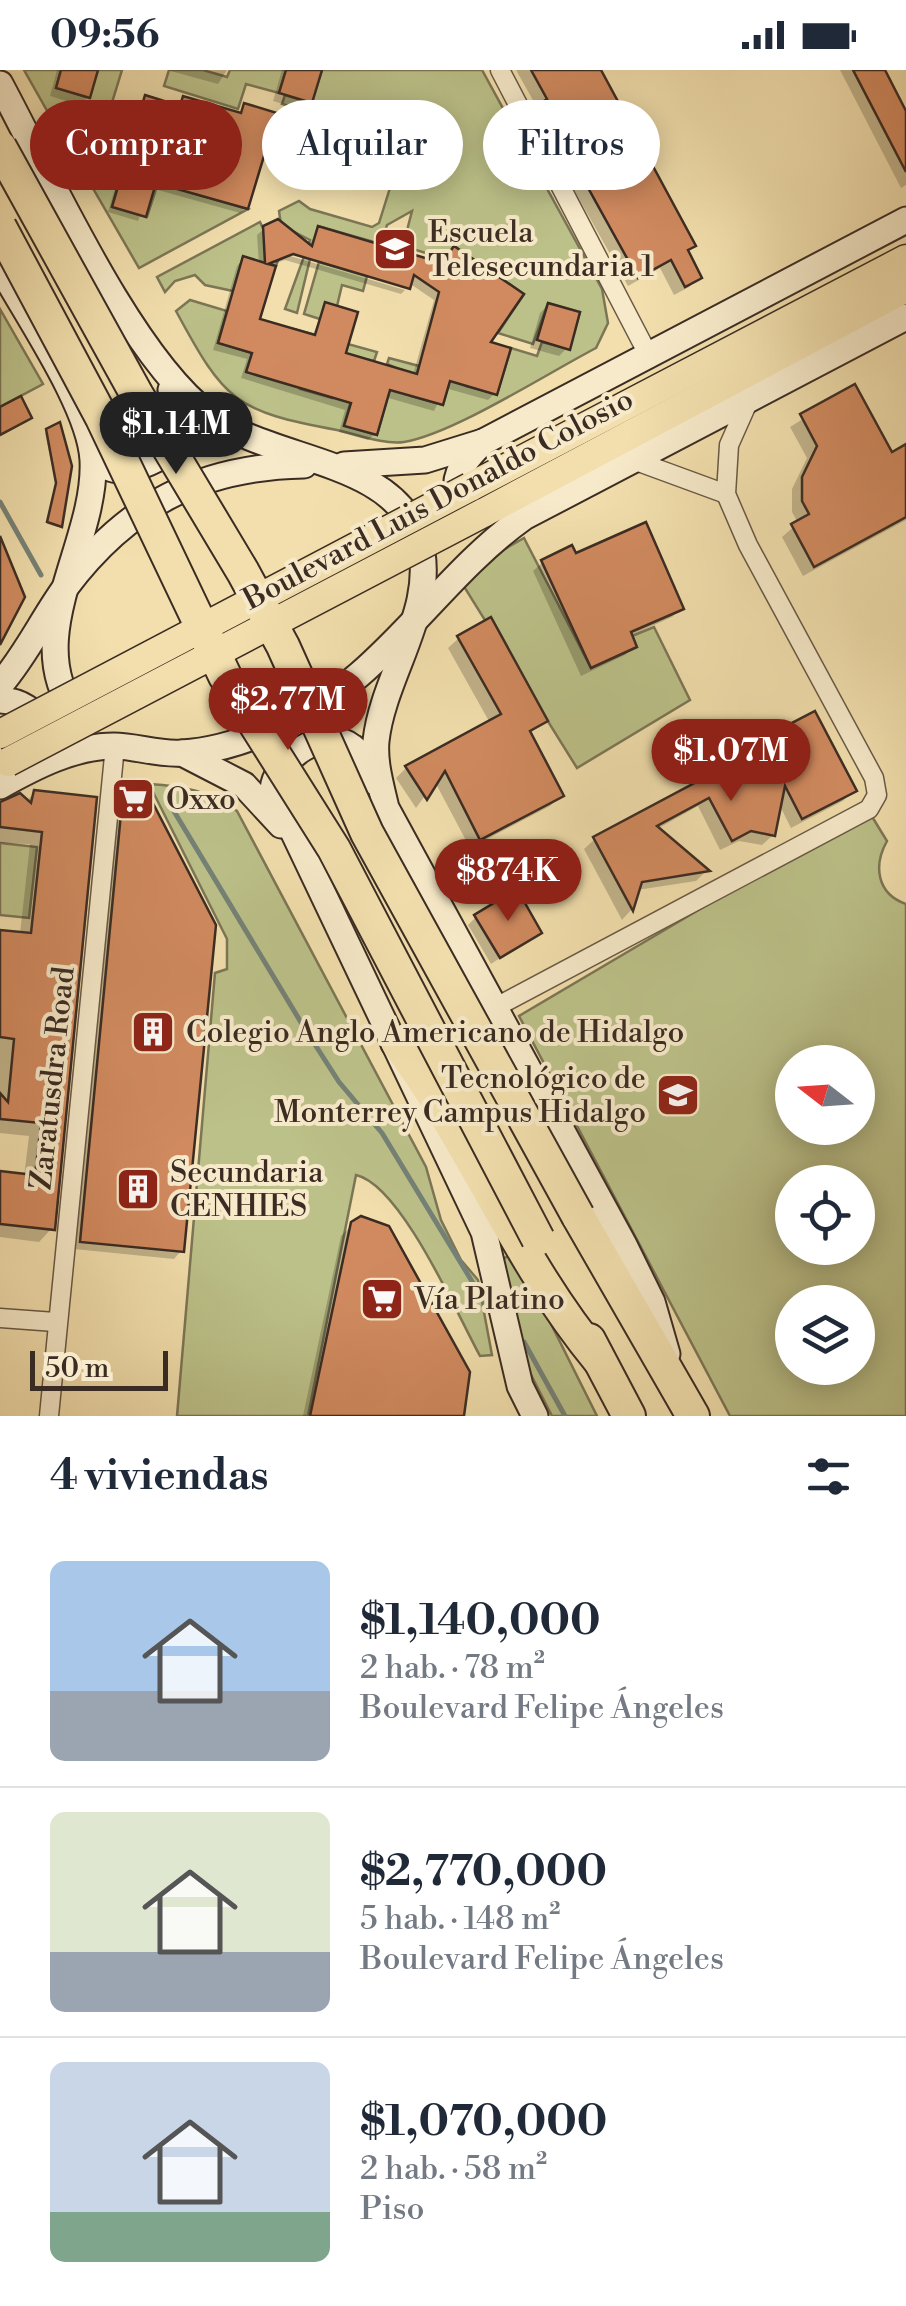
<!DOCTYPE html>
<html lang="es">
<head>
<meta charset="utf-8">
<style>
	:root { --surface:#fff; --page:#f2f2f3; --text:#1f2937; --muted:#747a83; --line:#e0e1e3; --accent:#8f2418 }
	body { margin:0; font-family:"Libre Bodoni",serif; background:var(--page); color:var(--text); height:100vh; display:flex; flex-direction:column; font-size:38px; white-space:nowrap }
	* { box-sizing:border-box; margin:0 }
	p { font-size:32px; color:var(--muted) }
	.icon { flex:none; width:55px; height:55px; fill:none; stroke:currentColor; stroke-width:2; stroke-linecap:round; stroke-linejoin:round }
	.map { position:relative; height:1346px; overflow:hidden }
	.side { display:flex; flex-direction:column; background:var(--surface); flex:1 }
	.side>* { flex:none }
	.hud { position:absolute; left:30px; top:30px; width:848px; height:90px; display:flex; gap:20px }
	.needle { width:65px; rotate:287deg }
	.fabs { position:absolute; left:775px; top:975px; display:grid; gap:20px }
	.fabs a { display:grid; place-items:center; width:100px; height:100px; border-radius:50%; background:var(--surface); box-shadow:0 5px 25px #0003; font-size:50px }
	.scale { position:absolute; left:30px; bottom:25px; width:138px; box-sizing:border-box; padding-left:10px; border:5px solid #3b2c23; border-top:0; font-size:28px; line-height:35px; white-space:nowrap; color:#3b2c23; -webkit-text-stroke:8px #f7eaca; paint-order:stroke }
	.price { position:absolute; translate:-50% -85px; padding:0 22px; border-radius:35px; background:var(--accent); color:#fff; font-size:32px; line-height:65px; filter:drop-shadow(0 2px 5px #0008) }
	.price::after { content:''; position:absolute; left:50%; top:60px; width:30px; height:22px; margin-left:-15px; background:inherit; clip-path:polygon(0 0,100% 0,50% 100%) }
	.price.current { background:#222; color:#fff }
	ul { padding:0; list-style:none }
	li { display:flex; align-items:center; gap:30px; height:250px; padding:0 50px }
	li+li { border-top:2px solid var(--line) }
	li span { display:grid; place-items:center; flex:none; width:280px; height:200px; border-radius:15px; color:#555 }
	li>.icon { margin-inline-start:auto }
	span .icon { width:120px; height:120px; fill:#fffc; stroke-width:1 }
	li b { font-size:42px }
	h2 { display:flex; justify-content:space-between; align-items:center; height:120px; padding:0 50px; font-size:42px }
	.chip { padding:0 35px; border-radius:45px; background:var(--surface); box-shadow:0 5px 25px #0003; font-size:35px; line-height:90px }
	.chip.current { background:var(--accent); color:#fff }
	.status { display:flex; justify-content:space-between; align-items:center; height:70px; padding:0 50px; background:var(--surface); direction:ltr }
	.status svg { height:28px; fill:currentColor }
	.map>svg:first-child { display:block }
	.green { fill:#bcc189; stroke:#7c7656; stroke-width:2.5; fill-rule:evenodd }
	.shadow { fill:#0003; fill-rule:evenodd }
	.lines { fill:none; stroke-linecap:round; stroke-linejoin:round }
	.stream { stroke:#758277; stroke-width:5 }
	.building { fill:#d18a5f; stroke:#3b2c23; stroke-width:2.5; fill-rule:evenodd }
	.street-casing { stroke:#695946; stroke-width:21 }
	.secondary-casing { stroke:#3b2c23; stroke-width:29 }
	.primary-casing { stroke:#3b2c23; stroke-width:31 }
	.highway-casing { stroke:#3b2c23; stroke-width:36 }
	.street { stroke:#f7eaca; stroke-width:18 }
	.secondary { stroke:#f7eaca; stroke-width:25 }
	.primary { stroke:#f2dfad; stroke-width:28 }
	.highway { stroke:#f2dfad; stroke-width:32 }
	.primary-bridge-casing { stroke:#3b2c23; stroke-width:31; stroke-linecap:butt }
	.highway-bridge-casing { stroke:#3b2c23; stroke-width:36; stroke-linecap:butt }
	.primary-bridge { stroke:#f2dfad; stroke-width:28 }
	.highway-bridge { stroke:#f2dfad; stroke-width:32 }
	.labels { text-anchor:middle; stroke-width:8; stroke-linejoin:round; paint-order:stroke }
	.poi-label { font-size:30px; fill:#3b2c23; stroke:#f7eaca; text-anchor:start }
	.street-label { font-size:30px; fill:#3b2c23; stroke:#f7eaca }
</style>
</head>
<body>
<div class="status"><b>09:56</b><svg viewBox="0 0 49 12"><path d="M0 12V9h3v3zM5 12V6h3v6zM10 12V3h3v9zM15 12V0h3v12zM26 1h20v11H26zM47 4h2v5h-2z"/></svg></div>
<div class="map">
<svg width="906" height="1346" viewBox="0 0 906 1346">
	<rect width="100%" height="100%" fill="#f2dfad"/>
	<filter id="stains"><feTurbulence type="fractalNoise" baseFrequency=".002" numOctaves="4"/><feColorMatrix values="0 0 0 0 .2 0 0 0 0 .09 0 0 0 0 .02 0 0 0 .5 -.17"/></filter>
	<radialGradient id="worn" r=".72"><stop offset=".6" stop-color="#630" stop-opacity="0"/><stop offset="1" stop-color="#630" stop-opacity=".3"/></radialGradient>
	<g class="green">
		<path d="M24 0H61L56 18 89 28 98 0H122L102 65 54 53Z"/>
		<path d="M169 0H203L227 7 230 0H286L279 23 246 14 238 39 164 16Z"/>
		<path d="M322 0H482L602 219 608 253 596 278C548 303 453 364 404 372 384 375 356 364 337 360 235 341 225 332 176 241L190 230 227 241 218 273 252 283 247 302 280 310 294 259 316 265 300 319 332 328 348 274 377 282 374 291 363 289 344 355 377 365 396 298 387 294 389 288 419 296 411 326 443 335 467 248 466 316 497 324 511 278 537 286 542 272 569 279 580 242 548 233 533 274 498 263 524 224 454 176 445 189 403 176 412 141 387 155 381 174 318 156 297 243 285 239 310 170 281 155 279 141 299 131 310 139 372 157 379 153 410 54 396 60 391 51 367 64 365 59 282 34 285 25 311 33Z"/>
		<path d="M83 101 119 111 112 137 147 147 158 113 248 139 139 198Z"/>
		<path d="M260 152 278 190 276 196 243 187 233 221 205 215 195 205 175 211 165 222 157 207Z"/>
		<path d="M319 192 367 206 363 221 342 215 337 236 320 249 304 244Z"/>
		<path d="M0 239 43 314 0 337Z"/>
		<path d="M524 468 591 598 636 577 632 566 654 557 690 630 577 698 463 515 487 489Z"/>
		<path d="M149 714C183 716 210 721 237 741L426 1097 441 1150 461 1190 478 1210 492 1285 480 1286C457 1244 401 1115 356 1105L308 1346H177L215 903 227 899V869Z"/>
		<path d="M868 740 887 771C873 796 877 824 906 834V1346H730L519 946ZM792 992H858V1058H792ZM792 1112H858V1178H792ZM792 1232H858V1298H792Z"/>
		<path d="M0 773 37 777 29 848 0 845Z"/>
		<path d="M515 1182 597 1346H552L521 1285 503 1189Z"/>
	</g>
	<g class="shadow">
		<path d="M57 0H96L88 27 80 35 50 26Z"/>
		<path d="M167 0H227L218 14Z"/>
		<path d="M282 0H319L309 32 302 40 273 31Z"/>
		<path d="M516 0H598L693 176 686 182 699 207 689 217 674 225 660 198 628 216 532 45 538 39Z"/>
		<path d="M840 0H882L906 46V115L901 118Z"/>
		<path d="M146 28 177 37 184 28 238 45 245 36 246 137 240 143 151 118 138 151 108 142 140 34Z"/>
		<path d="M265 158 309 176 318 159 441 195 487 274 495 323 488 330 445 318 434 341 385 327 375 364 368 370 339 362 345 340 241 308 247 289 213 280 237 196 243 189 259 194 257 165ZM282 178 409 213 434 230 413 305 343 285 325 235 312 267 257 251 274 194 285 190 401 224 405 220 280 183Z"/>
		<path d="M548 235 567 278 559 286 530 278 540 243Z"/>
		<path d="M854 317 891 385 906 377V450L803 506 782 467 798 453 792 442V419L807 388 790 357Z"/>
		<path d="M59 356V456L58 457 47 454 56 416 45 363Z"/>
		<path d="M575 486 681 538 672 547 630 566 634 576 625 585 581 606 533 501 543 492Z"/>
		<path d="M459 568 545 651 529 664 561 726 550 736 470 778 435 712 416 738 396 708 406 698 490 653 448 578Z"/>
		<path d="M270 611 275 619 262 626 258 618Z"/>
		<path d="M762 672 854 720 843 731 791 758 779 734 773 765 762 775 739 771 720 780 698 736 657 759 706 801 696 811 637 820 631 840 622 850 584 779 595 769 753 685Z"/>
		<path d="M125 714 181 1181 174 1189 74 1179 117 722Z"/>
		<path d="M35 723 95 729 52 1158 39 1172 0 1167V1104L24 1107 29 1066 0 1063V862L20 864 30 774 0 773V735L26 731Z"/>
		<path d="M476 847 539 862 491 894 468 855Z"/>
		<path d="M353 1154 462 1346H303L341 1166Z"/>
	</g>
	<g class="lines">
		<g class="stream">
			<path d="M0 432 41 505"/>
			<path d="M169 733 305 959 339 1012 382 1063 490 1241"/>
			<path d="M524 1272 565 1346"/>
		</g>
	</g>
	<g class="building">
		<path d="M61 0H98L90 28 56 18Z"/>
		<path d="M286 0H322L312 33 279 23Z"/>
		<path d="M531 0H601L696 176 688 180 702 208 685 217 671 190 638 208 541 33 547 29Z"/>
		<path d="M853 0H885L906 41V102Z"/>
		<path d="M145 25 180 36 183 26 241 43 244 33 277 43 248 139 156 113 146 147 112 137Z"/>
		<path d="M278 149 312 176 318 156 442 193 454 176 524 224 491 272 511 278 497 325 450 311 443 335 390 320 377 365 344 356 351 333 246 302 252 283 218 273 243 186 265 193 263 156ZM293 184 410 219 414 205 439 222 417 304 346 283 358 242 325 232 315 265 260 249 276 196 268 194Z"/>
		<path d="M548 233 580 242 570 280 537 270Z"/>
		<path d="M855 314 892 382 906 374V447L814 497 791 454 809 444 802 431V407L817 376 800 344Z"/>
		<path d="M21 326 32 348 0 365V337Z"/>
		<path d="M60 352 72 396 62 457 47 452 56 413 46 359Z"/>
		<path d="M646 452 684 539 631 562 637 577 591 598 541 490 572 475 576 483Z"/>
		<path d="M0 466 25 527 0 575Z"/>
		<path d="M491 547 548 651 530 661 564 726 480 770 445 701 427 730 405 696 501 644 457 566Z"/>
		<path d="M815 641 857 721 802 749 785 716 775 766 751 761 732 771 709 728 657 756 710 801 642 812 633 841 593 767 764 676 761 669Z"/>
		<path d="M124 712 143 714 216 855 184 1182 80 1172Z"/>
		<path d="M34 720 97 727 55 1160 0 1154V1101L35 1105 41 1053 0 1049V1023L8 1032 14 969 0 967V860L31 863 42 762 0 757V732L20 723 31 733Z"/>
		<path d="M517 819 542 863 500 888 474 845Z"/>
		<path d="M361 1146 389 1156 470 1302 464 1346H310L351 1152Z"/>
	</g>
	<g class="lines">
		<g class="street-casing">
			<g id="street">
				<path d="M500 0 650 288"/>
				<path d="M636 391 726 424"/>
				<path d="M496 937 869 739 877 725 874 708 748 475 726 424 729 375 749 330"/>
				<path d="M0 1248 55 1252"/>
				<path d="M49 1346 115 676"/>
			</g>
		</g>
		<g class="secondary-casing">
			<g id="secondary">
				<path d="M0 14C49 105 130 286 209 345 271 392 391 388 418 467 441 534 383 604 376 671 374 693 381 716 386 738L624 1175 652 1232 667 1284"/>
				<path d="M0 196C27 246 90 336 93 390 97 474 19 567 76 644"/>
				<path d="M344 395 425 390 483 372 906 150"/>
				<path d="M110 398C130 407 185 381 186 356 186 345 176 331 171 320"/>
				<path d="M468 438C444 414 463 391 483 372"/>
				<path d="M0 615C26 585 42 550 65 518 127 435 200 397 304 395"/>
				<path d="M0 630C20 631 37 640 41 660"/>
				<path d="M182 683 244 715 281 755"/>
				<path d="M373 711C367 700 362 684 352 677 323 654 276 690 273 719L484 1162 520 1316 535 1346"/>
				<path d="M0 716C34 697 74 676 114 676 136 676 159 685 182 683 214 681 248 670 277 657 382 613 434 511 524 447L906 247"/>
			</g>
		</g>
		<g class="primary-casing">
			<g id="primary">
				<path d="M470 417 906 189"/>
				<path d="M483 443 906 218"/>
			</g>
		</g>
		<g class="highway-casing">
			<g id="highway">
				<path d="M397 972C472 1073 519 1194 599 1290"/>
				<path d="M578 1146 693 1346"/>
				<path d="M589 1270 629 1346"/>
			</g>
		</g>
		<use href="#street" class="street"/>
		<use href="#secondary" class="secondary"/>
		<use href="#primary" class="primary"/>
		<use href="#highway" class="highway"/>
		<g class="primary-bridge-casing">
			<g id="primary-bridge">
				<path d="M0 664 470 417"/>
				<path d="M8 692 483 443"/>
			</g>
		</g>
		<g class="highway-bridge-casing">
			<g id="highway-bridge">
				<path d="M0 77 137 325 243 502 283 576 367 763 578 1146"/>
				<path d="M0 157 102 348 225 606 334 779 538 1169"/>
			</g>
		</g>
		<use href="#primary-bridge" class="primary-bridge"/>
		<use href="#highway-bridge" class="highway-bridge"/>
	</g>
	<defs>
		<g id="school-square" transform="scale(2.25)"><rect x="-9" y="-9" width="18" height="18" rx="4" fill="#8f2418" stroke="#f7eaca"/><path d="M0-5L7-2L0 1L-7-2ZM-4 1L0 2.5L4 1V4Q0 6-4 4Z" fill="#fff"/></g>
		<g id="supermarket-square" transform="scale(2.25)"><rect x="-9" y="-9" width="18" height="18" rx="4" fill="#8f2418" stroke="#f7eaca"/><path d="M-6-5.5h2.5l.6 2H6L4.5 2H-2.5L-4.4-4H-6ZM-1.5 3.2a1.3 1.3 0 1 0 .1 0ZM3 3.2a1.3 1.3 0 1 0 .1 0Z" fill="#fff"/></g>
		<g id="building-square" transform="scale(2.25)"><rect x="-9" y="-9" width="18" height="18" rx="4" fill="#8f2418" stroke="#f7eaca"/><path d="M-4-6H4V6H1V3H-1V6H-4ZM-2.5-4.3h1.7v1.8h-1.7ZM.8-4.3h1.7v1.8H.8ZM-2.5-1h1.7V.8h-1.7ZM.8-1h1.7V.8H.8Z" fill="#fff"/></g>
		<g id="university-square" transform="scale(2.25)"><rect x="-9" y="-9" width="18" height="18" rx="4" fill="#8f2418" stroke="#f7eaca"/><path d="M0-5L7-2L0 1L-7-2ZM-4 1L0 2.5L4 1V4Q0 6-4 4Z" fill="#fff"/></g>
	</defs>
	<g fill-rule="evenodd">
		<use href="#school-square" x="395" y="179"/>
		<use href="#supermarket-square" x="133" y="729"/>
		<use href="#building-square" x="153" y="962"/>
		<use href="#university-square" x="678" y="1025"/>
		<use href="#building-square" x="138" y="1119"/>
		<use href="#supermarket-square" x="382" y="1229"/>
	</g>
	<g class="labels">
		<g class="poi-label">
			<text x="428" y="172">Escuela<tspan x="428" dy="34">Telesecundaria 1</tspan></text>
			<text x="166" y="739">Oxxo</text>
			<text x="186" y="972">Colegio Anglo Americano de Hidalgo</text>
			<text x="646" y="1018" text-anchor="end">Tecnológico de<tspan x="646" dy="34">Monterrey Campus Hidalgo</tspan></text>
			<text x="170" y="1112">Secundaria<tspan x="170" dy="34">CENHIES</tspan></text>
			<text x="414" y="1239">Vía Platino</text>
		</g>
		<g class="street-label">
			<text transform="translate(438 429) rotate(-28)" y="10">Boulevard Luis Donaldo Colosio</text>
			<text transform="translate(52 1008) rotate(-84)" y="10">Zaratusdra Road</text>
		</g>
	</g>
	<rect width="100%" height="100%" filter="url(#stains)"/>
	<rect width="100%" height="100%" fill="url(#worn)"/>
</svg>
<div class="fabs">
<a><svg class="needle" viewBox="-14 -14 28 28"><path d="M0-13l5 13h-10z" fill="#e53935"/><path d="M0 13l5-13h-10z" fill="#747a83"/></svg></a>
<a><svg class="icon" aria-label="locate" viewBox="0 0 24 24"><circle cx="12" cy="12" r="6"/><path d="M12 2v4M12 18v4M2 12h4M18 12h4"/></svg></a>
<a><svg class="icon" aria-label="layers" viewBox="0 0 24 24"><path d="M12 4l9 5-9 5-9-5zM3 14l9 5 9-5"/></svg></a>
</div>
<div class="scale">50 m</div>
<b class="price current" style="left:176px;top:407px">$1.14M</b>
<b class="price" style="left:288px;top:683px">$2.77M</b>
<b class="price" style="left:731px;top:734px">$1.07M</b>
<b class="price" style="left:508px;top:854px">$874K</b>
<div class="hud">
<a class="chip current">Comprar</a>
<a class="chip">Alquilar</a>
<a class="chip">Filtros</a>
</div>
</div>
<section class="side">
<h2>4 viviendas<svg class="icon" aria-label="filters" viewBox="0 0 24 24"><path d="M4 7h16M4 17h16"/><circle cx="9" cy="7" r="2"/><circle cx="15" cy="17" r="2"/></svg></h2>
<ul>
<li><span style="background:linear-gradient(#a9c7e8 65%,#9aa5b1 0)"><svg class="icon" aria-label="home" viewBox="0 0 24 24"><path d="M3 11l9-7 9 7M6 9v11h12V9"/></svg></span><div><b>$1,140,000</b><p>2 hab. · 78 m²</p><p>Boulevard Felipe Ángeles</p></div></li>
<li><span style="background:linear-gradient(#dfe7d0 70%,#9aa5b1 0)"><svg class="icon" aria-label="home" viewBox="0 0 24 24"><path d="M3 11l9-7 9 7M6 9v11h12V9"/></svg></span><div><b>$2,770,000</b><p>5 hab. · 148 m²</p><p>Boulevard Felipe Ángeles</p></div></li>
<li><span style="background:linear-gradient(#c9d6e8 75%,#7fa58c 0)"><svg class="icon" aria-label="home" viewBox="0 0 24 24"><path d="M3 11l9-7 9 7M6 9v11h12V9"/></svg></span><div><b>$1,070,000</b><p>2 hab. · 58 m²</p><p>Piso</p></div></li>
</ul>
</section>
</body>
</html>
